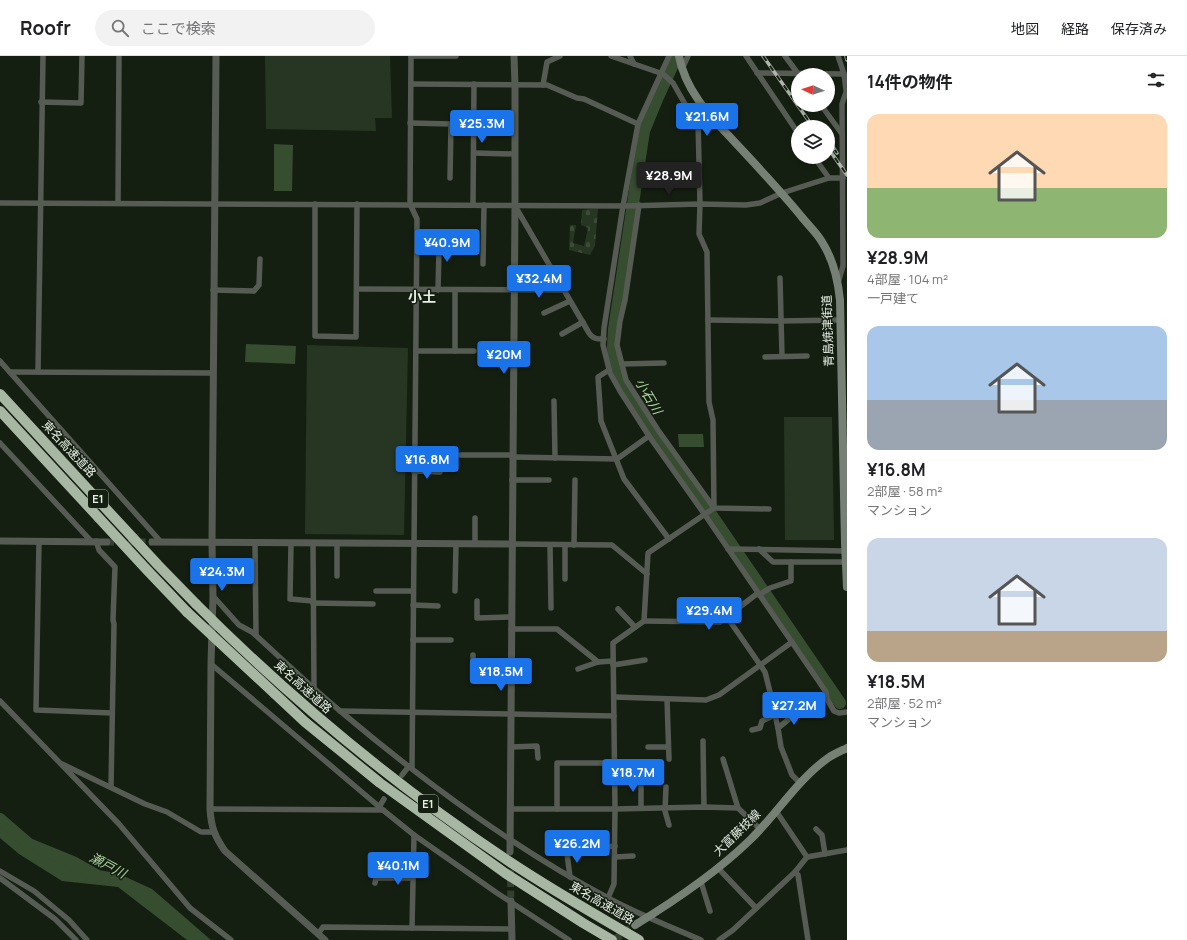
<!DOCTYPE html>
<html lang="ja">
<head>
<meta charset="utf-8">
<style>
	:root { --surface:#fff; --page:#f2f2f2; --text:#202124; --muted:#757577; --line:#e0e0e0; --accent:#1a73e8 }
	body { margin:0; font-family:Manrope,"Noto Sans JP",sans-serif; background:var(--page); color:var(--text); height:100vh; display:flex; flex-direction:column; font-size:15px; white-space:nowrap }
	* { box-sizing:border-box; margin:0 }
	p { font-size:13px; color:var(--muted) }
	.icon { flex:none; width:22px; height:22px; fill:none; stroke:currentColor; stroke-width:2; stroke-linecap:round; stroke-linejoin:round }
	.map { position:relative; flex:1; overflow:hidden }
	.details { display:flex; flex-direction:column; background:var(--surface); width:340px }
	.details>* { flex:none }
	.needle { width:26px; rotate:274deg }
	.buttons { position:absolute; left:791px; top:12px; display:grid; gap:8px }
	.buttons a { display:grid; place-items:center; width:44px; height:44px; border-radius:50%; background:var(--surface); box-shadow:0 2px 6px #0003; font-size:20px }
	.price { position:absolute; translate:-50% -34px; padding:0 9px; border-radius:4px; background:var(--accent); color:#fff; font-size:13px; line-height:26px; filter:drop-shadow(0 1px 2px #0008) }
	.price::after { content:''; position:absolute; left:50%; top:24px; width:12px; height:9px; margin-left:-6px; background:inherit; clip-path:polygon(0 0,100% 0,50% 100%) }
	.price.on { background:#222; color:#fff }
	ul { padding:0; list-style:none }
	li { display:grid; align-content:center; gap:8px; height:212px; padding:0 20px }
	li span { display:grid; place-items:center; height:124px; border-radius:12px; color:#555 }
	li>.icon { margin-inline-start:auto }
	span .icon { width:72px; height:72px; fill:#fffc; stroke-width:1 }
	li b { font-size:17px }
	h2 { display:flex; justify-content:space-between; align-items:center; height:48px; padding:0 20px; font-size:17px }
	header { display:flex; align-items:center; gap:24px; box-sizing:border-box; height:56px; padding:0 20px; background:var(--surface); border-bottom:1px solid var(--line) }
	header strong { font-size:19px }
	nav { display:flex; gap:22px; margin-inline-start:auto; font-size:14px }
	.search { width:280px; height:36px; background:var(--page); display:flex; align-items:center; gap:10px; box-sizing:border-box; padding:0 14px; border-radius:22px; color:var(--muted); font-size:15px }
	main { display:flex; flex:1; min-height:0 }
	.map>svg:first-child { display:block }
	.grass { fill:#273623 }
	.cemetery { fill:url(#cemetery-stones) }
	.water { fill:#364d30 }
	.lines { fill:none; stroke-linecap:round; stroke-linejoin:round }
	.river { stroke:#364d30; stroke-width:12 }
	.tertiary-tunnel { stroke:#343e31; stroke-width:7; stroke-dasharray:7 3.5; stroke-linecap:butt }
	.secondary-tunnel { stroke:#343e31; stroke-width:8; stroke-dasharray:8 4; stroke-linecap:butt }
	.minor { stroke:#565c54; stroke-width:5.5 }
	.tertiary { stroke:#565c54; stroke-width:7 }
	.secondary { stroke:#778075; stroke-width:8 }
	.motorway { stroke:#a8b7a4; stroke-width:10 }
	.rail-casing { stroke:#afb7ad; stroke-width:3.5 }
	.rail { stroke:#141f11; stroke-width:2; stroke-dasharray:6; stroke-linecap:butt }
	.motorway-bridge { stroke:#a8b7a4; stroke-width:10 }
	.labels { text-anchor:middle; stroke-width:3; stroke-linejoin:round; paint-order:stroke }
	.shield { fill:#141f11; stroke:#a8b0a5; stroke-width:1 }
	.shield-label { font-size:11px; font-weight:bold; fill:#e7eee5 }
	.street-label { font-size:12px; fill:#e7eee5; stroke:#141f11 }
	.water-label { font-size:13px; font-style:italic; fill:#abd49f; stroke:#141f11 }
	.quarter-label { font-size:14px; font-weight:bold; fill:#e7eee5; stroke:#141f11 }
</style>
</head>
<body>
<header>
<strong>Roofr</strong>
<div class="search"><svg class="icon" aria-label="search" viewBox="0 0 24 24"><circle cx="10" cy="10" r="6"/><path d="M15 15l6 6"/></svg>ここで検索</div>
<nav><a>地図</a><a>経路</a><a>保存済み</a></nav>
</header>
<main>
<div class="map">
<svg width="847" height="884" viewBox="0 0 847 884">
	<defs>
		<pattern id="cemetery-stones" width="16" height="16" patternUnits="userSpaceOnUse"><rect width="16" height="16" fill="#273623"/><path d="M2 7V4a2 2 0 0 1 4 0v3zM10 15v-3a2 2 0 0 1 4 0v3z" fill="#3c4a38"/></pattern>
	</defs>
	<rect width="100%" height="100%" fill="#141f11"/>
	<g class="grass">
		<path d="M265 0H390L392 62H375L376 75 266 73Z"/>
		<path d="M307 289 408 292 404 479 305 478Z"/>
		<path d="M784 361H832L834 484H785Z"/>
	</g>
	<path class="cemetery" d="M598 152 595 190 590 199 569 194 570 169H576L573 187 584 190 588 172 581 169 582 154Z"/>
	<g class="water">
		<path d="M274 88 293 89 292 135H274Z"/>
		<path d="M246 288 296 290 295 308 245 306Z"/>
		<path d="M678 378H703L704 391H679Z"/>
		<path d="M0 762 32 793 66 809 117 817 152 833 211 884H187L118 831 62 825 19 798 0 782Z"/>
	</g>
	<g class="lines">
		<g class="river">
			<path d="M677 0 658 41 644 75 614 273C614 279 613 285 613 292 614 311 623 329 633 344L840 647"/>
			<path d="M0 763 29 788 73 806 98 820"/>
		</g>
		<g class="tertiary-tunnel">
			<path d="M107 486H152"/>
			<path d="M510 803 511 845"/>
		</g>
		<path class="secondary-tunnel" d="M614 884 635 869"/>
		<g class="minor">
			<path d="M411 0 410 148 417 163 412 712"/>
			<path d="M411 0H456"/>
			<path d="M630 0 634 8"/>
			<path d="M669 0 638 68 623 150 604 272 603 289 610 317 620 335 649 380 705 459 826 636 827 643 834 655 839 657 847 656"/>
			<path d="M746 0 798 77"/>
			<path d="M785 0 799 19"/>
			<path d="M838 0 844 18 846 34"/>
			<path d="M682 13 688 0"/>
			<path d="M757 17 844 18"/>
			<path d="M411 28 547 29 577 42 584 43 638 68"/>
			<path d="M543 29 547 6 560 0"/>
			<path d="M41 46 81 47 82 0"/>
			<path d="M821 49 842 78"/>
			<path d="M410 67 451 68 450 122"/>
			<path d="M474 97 515 98"/>
			<path d="M814 101 829 122"/>
			<path d="M0 147 626 150 700 148 746 149 760 147 782 137 829 122H843"/>
			<path d="M118 147 119 0"/>
			<path d="M315 148V280L356 281 357 148"/>
			<path d="M473 149 474 28"/>
			<path d="M639 149 625 244 620 265 617 289 626 324 658 374 714 452 769 453"/>
			<path d="M515 150 589 277C593 283 597 283 604 283"/>
			<path d="M483 208 484 149"/>
			<path d="M780 222 782 300"/>
			<path d="M838 227 843 210 842 48 847 33"/>
			<path d="M357 233 564 234"/>
			<path d="M213 234 254 235 259 229 260 203"/>
			<path d="M438 234 439 194 447 177"/>
			<path d="M544 257 570 245"/>
			<path d="M708 264 780 265 841 264"/>
			<path d="M562 278 583 266"/>
			<path d="M416 295H474"/>
			<path d="M455 295V234"/>
			<path d="M765 301 807 300"/>
			<path d="M0 305 161 486"/>
			<path d="M622 308 664 307"/>
			<path d="M609 314 598 321 601 365 624 423 669 483"/>
			<path d="M10 316 213 317"/>
			<path d="M38 316 43 0"/>
			<path d="M554 345 555 402"/>
			<path d="M0 387 92 486"/>
			<path d="M460 399H512"/>
			<path d="M512 401 617 403 649 380"/>
			<path d="M414 415 440 416"/>
			<path d="M512 424H549"/>
			<path d="M39 485 36 654 112 657"/>
			<path d="M96 485 99 494 115 511 113 564 114 568 111 731"/>
			<path d="M255 487 256 579"/>
			<path d="M291 487 290 543 313 545"/>
			<path d="M313 487 314 631"/>
			<path d="M475 488V462"/>
			<path d="M512 488 612 489 647 518"/>
			<path d="M550 489 551 552"/>
			<path d="M565 489V523"/>
			<path d="M574 489 575 424"/>
			<path d="M728 493 845 495"/>
			<path d="M759 493 773 506H846"/>
			<path d="M337 520V487"/>
			<path d="M376 535H413"/>
			<path d="M455 535 456 488"/>
			<path d="M759 539 770 532 791 525V506"/>
			<path d="M213 540 239 569 252 576C283 604 313 633 345 659 427 728 515 793 610 843 640 859 671 871 701 884"/>
			<path d="M477 545V562L511 561"/>
			<path d="M313 547 373 548"/>
			<path d="M413 549 438 550"/>
			<path d="M618 553 635 571"/>
			<path d="M727 561 765 616 774 652 775 659 778 672 781 691 792 719 800 727"/>
			<path d="M644 565 720 566 758 537"/>
			<path d="M511 573H557L598 606"/>
			<path d="M413 584H451"/>
			<path d="M473 599V622H511"/>
			<path d="M211 608 383 754 414 779 497 837 569 884"/>
			<path d="M613 609 645 604"/>
			<path d="M578 613 598 606 613 605"/>
			<path d="M614 641 706 644 719 639 792 586"/>
			<path d="M667 643 669 703"/>
			<path d="M0 645 119 768 190 852 231 884"/>
			<path d="M340 655 614 660"/>
			<path d="M778 672 799 655"/>
			<path d="M752 674 760 672 762 665 775 659"/>
			<path d="M703 685 704 751"/>
			<path d="M511 691 537 690 538 702"/>
			<path d="M648 691H668"/>
			<path d="M723 703 738 752"/>
			<path d="M62 708 145 748 167 756 201 776H214"/>
			<path d="M402 719 409 710"/>
			<path d="M641 722V752"/>
			<path d="M666 731 665 755 669 769"/>
			<path d="M379 751 384 743"/>
			<path d="M210 753 383 754"/>
			<path d="M510 753H615L704 751 738 752 760 773"/>
			<path d="M557 753V707H615"/>
			<path d="M816 773 822 779 825 798"/>
			<path d="M414 779 412 872 511 873"/>
			<path d="M605 791 615 790"/>
			<path d="M615 801 633 800"/>
			<path d="M807 801 847 794"/>
			<path d="M718 812 756 852"/>
			<path d="M0 815 34 835 69 864 87 884"/>
			<path d="M795 816 798 819 808 884"/>
			<path d="M570 821 566 790 572 787"/>
			<path d="M0 822 55 863 76 884"/>
			<path d="M701 826 710 855"/>
			<path d="M375 827 376 822H413"/>
			<path d="M608 842 614 828 615 753 613 587 644 565 648 497 714 452 713 364 709 346 707 196 699 178 700 148 698 65 685 48 673 27 663 18 611 0"/>
			<path d="M318 878 323 871 412 872"/>
			<path d="M719 884 733 874 795 816 807 801 776 755"/>
		</g>
		<g class="tertiary">
			<path d="M216 0 212 487 213 540 211 608 210 753C211 771 215 781 225 795L325 884"/>
			<path d="M0 485 107 486"/>
			<path d="M152 486 512 488"/>
			<path d="M510 796 515 149V29L514 0"/>
			<path d="M511 845 512 884"/>
		</g>
		<g class="secondary">
			<path d="M679 0C685 33 708 58 730 81 754 107 779 133 801 160 808 169 817 177 822 186 833 203 838 224 840 244L845 487 847 531"/>
			<path d="M635 869C676 844 716 817 750 784 777 758 797 724 828 702 834 698 841 695 847 692"/>
		</g>
		<g class="motorway">
			<path d="M0 338 158 509 196 548"/>
			<path d="M0 355 147 514 187 556"/>
		</g>
		<g class="rail-casing">
			<g id="rail">
				<path d="M763 0 813 71"/>
				<path d="M846 0 847 4"/>
				<path d="M828 84 837 97"/>
				<path d="M828 92 847 119"/>
			</g>
		</g>
		<use href="#rail" class="rail"/>
		<g class="motorway-bridge">
			<path d="M196 548C292 644 397 731 510 806 552 834 596 859 639 884"/>
			<path d="M187 556 305 666 380 727 505 817 583 867 612 884"/>
		</g>
	</g>
	<g class="labels">
		<g class="shield">
			<rect x="88" y="434" width="20" height="18" rx="3"/>
			<rect x="418" y="739" width="20" height="18" rx="3"/>
		</g>
		<g class="shield-label">
			<text x="98" y="447">E1</text>
			<text x="428" y="752">E1</text>
		</g>
		<g class="street-label">
			<text transform="translate(828 275) rotate(-92)" y="4">青島焼津街道</text>
			<text transform="translate(69 393) rotate(47)" y="4">東名高速道路</text>
			<text transform="translate(303 631) rotate(42)" y="4">東名高速道路</text>
			<text transform="translate(737 777) rotate(-44)" y="4">大富藤枝線</text>
			<text transform="translate(602 847) rotate(30)" y="4">東名高速道路</text>
		</g>
		<g class="water-label">
			<text transform="translate(649 340) rotate(59)" y="5">小石川</text>
			<text transform="translate(108 809) rotate(28)" y="5">瀬戸川</text>
		</g>
		<g class="quarter-label">
			<text x="422" y="246">小土</text>
		</g>
	</g>
</svg>
<div class="buttons">
<a><svg class="needle" viewBox="-14 -14 28 28"><path d="M0-13l5 13h-10z" fill="#e53935"/><path d="M0 13l5-13h-10z" fill="#757577"/></svg></a>
<a><svg class="icon" aria-label="layers" viewBox="0 0 24 24"><path d="M12 4l9 5-9 5-9-5zM3 14l9 5 9-5"/></svg></a>
</div>
<b class="price" style="left:707px;top:81px">¥21.6M</b>
<b class="price" style="left:482px;top:88px">¥25.3M</b>
<b class="price on" style="left:669px;top:140px">¥28.9M</b>
<b class="price" style="left:447px;top:207px">¥40.9M</b>
<b class="price" style="left:539px;top:243px">¥32.4M</b>
<b class="price" style="left:504px;top:319px">¥20M</b>
<b class="price" style="left:427px;top:424px">¥16.8M</b>
<b class="price" style="left:222px;top:536px">¥24.3M</b>
<b class="price" style="left:709px;top:575px">¥29.4M</b>
<b class="price" style="left:501px;top:636px">¥18.5M</b>
<b class="price" style="left:794px;top:670px">¥27.2M</b>
<b class="price" style="left:633px;top:737px">¥18.7M</b>
<b class="price" style="left:577px;top:808px">¥26.2M</b>
<b class="price" style="left:398px;top:830px">¥40.1M</b>
</div>
<section class="details">
<h2>14件の物件<svg class="icon" aria-label="filters" viewBox="0 0 24 24"><path d="M4 7h16M4 17h16"/><circle cx="9" cy="7" r="2"/><circle cx="15" cy="17" r="2"/></svg></h2>
<ul>
<li><span style="background:linear-gradient(#ffd9b3 60%,#8fb573 0)"><svg class="icon" aria-label="home" viewBox="0 0 24 24"><path d="M3 11l9-7 9 7M6 9v11h12V9"/></svg></span><div><b>¥28.9M</b><p>4部屋 · 104 m²</p><p>一戸建て</p></div></li>
<li><span style="background:linear-gradient(#a9c7e8 60%,#9aa5b1 0)"><svg class="icon" aria-label="home" viewBox="0 0 24 24"><path d="M3 11l9-7 9 7M6 9v11h12V9"/></svg></span><div><b>¥16.8M</b><p>2部屋 · 58 m²</p><p>マンション</p></div></li>
<li><span style="background:linear-gradient(#c9d6e8 75%,#b9a48a 0)"><svg class="icon" aria-label="home" viewBox="0 0 24 24"><path d="M3 11l9-7 9 7M6 9v11h12V9"/></svg></span><div><b>¥18.5M</b><p>2部屋 · 52 m²</p><p>マンション</p></div></li>
</ul>
</section>
</main>
</body>
</html>
